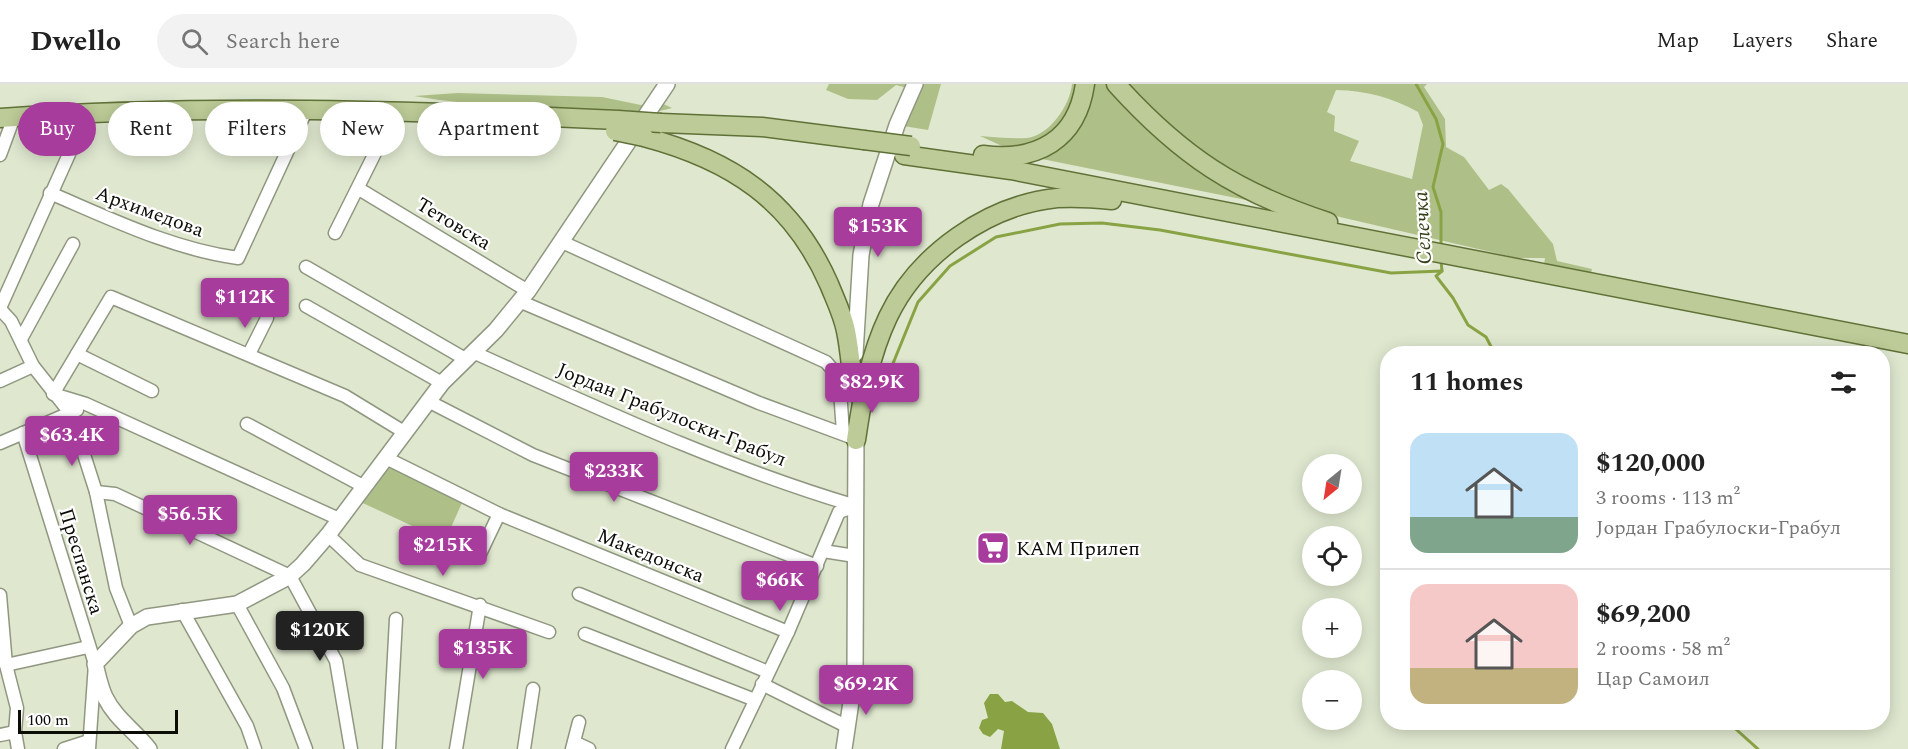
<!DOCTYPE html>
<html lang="en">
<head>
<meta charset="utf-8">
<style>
	:root { --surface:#fff; --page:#f2f2f2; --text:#222; --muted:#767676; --line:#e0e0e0; --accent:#a83c9c }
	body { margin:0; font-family:Spectral,serif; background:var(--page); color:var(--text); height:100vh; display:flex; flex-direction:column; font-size:22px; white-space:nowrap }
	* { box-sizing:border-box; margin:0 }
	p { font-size:20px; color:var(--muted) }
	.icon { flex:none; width:33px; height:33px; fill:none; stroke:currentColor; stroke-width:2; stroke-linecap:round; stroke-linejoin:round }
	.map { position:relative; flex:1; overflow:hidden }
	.side { position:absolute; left:1380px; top:262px; width:510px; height:384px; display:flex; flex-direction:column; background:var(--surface); border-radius:24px; box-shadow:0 3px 15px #0003 }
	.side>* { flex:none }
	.guide { position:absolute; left:18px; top:18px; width:570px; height:54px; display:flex; gap:12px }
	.needle { width:39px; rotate:210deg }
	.buttons { position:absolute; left:1302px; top:370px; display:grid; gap:12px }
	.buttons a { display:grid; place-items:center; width:60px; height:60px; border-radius:50%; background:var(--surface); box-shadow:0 3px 15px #0003; font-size:30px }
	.scale { position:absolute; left:18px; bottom:15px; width:160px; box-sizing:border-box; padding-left:6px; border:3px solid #0a0c05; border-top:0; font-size:16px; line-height:21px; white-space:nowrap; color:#0a0c05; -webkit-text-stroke:4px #fff; paint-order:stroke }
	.price { position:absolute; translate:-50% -51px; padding:0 14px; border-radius:6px; background:var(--accent); color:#fff; font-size:20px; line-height:39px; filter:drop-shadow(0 2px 3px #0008) }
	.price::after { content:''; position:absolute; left:50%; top:36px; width:18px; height:14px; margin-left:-9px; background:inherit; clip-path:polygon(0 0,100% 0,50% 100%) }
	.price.selected { background:#222; color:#fff }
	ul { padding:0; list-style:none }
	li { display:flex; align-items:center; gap:18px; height:150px; padding:0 30px }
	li+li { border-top:2px solid var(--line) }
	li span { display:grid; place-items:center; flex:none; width:168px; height:120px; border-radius:18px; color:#555 }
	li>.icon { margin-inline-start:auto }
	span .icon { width:72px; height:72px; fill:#fffc; stroke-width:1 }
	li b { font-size:26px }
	h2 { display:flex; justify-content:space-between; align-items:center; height:72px; padding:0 30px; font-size:26px }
	.chip { padding:0 21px; border-radius:27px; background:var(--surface); box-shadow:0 3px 15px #0003; font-size:21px; line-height:54px }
	.chip.selected { background:var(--accent); color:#fff }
	header { display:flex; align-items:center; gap:36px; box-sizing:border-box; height:84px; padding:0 30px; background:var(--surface); border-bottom:2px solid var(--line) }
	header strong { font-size:28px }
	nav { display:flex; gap:33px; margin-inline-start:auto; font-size:21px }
	.search { width:420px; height:54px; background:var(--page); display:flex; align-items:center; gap:15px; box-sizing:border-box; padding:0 21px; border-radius:33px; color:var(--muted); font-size:22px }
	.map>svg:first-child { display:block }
	.green { fill:#aec088; fill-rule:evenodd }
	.water { fill:#89a344 }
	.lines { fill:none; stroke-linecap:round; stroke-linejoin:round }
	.stream { stroke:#89a344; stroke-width:3 }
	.minor-casing { stroke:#8f9780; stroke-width:15 }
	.tertiary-casing { stroke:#8f9780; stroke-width:18 }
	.primary-casing { stroke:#607137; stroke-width:21 }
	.minor { stroke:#fff; stroke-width:12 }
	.tertiary { stroke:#fff; stroke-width:15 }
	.primary { stroke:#bccb97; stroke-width:18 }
	.primary-bridge-casing { stroke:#607137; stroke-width:21; stroke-linecap:butt }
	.primary-bridge { stroke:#bccb97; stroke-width:18 }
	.labels { text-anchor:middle; stroke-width:4.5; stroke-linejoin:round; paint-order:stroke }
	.street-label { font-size:20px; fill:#0a0c05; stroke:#fff }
	.poi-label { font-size:20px; fill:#0a0c05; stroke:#fff; text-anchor:start }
	.water-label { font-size:21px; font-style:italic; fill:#343f17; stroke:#fff }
</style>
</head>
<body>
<header>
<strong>Dwello</strong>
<div class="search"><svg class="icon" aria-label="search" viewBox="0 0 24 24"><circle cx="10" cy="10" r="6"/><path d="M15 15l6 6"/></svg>Search here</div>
<nav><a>Map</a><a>Layers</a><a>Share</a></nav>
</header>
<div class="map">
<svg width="1908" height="665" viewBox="0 0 1908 665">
	<rect width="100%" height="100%" fill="#dfe8cf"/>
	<g class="green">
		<path d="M829 0H941L928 46 897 41 911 5 896 1 877 16 848 15 826 6Z"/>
		<path d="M1072 0H1427L1424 3 1445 35 1446 63 1464 73 1489 106 1501 100 1508 105 1553 160 1557 177 1592 185 1589 196 1543 188 1545 174H1517L1301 124 1281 123 1022 71 980 52C995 53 1011 55 1027 54 1050 51 1070 21 1072 0ZM1336 6C1367 7 1391 13 1418 28L1423 41 1412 95 1350 77 1359 57 1334 47 1335 32 1327 28Z"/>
		<path d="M458 9 602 13 641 21 655 16 672 24C636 34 594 28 557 26 509 23 461 20 414 12Z"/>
		<path d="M386 374 465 412 445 457 354 415Z"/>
	</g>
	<path class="water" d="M990 610H998L1005 618 1012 617 1028 628 1043 629 1052 640 1060 665H1001L1004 647 998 645 990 653 983 650 979 644 982 636 988 634 984 619Z"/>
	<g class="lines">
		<g class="stream">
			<path d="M1416 0 1436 35 1443 60 1433 103 1441 128V164"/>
			<path d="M1441 177 1442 187 1436 192 1453 214 1468 241 1486 253 1495 270"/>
			<path d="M883 304 918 218 950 182 996 153 1060 140 1102 139 1160 146 1391 189 1442 187"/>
			<path d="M1729 639 1758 665"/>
		</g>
		<g class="minor-casing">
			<g id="minor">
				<path d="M0 71 14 33"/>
				<path d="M359 105 528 207"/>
				<path d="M50 109C111 135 172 165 238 174L306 27"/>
				<path d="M335 149 396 27"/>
				<path d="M562 158 826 278 839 293 843 348"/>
				<path d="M306 183 467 276"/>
				<path d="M519 217 759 319 848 352"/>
				<path d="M306 222 442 299"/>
				<path d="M0 224 87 30"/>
				<path d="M0 225 11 237 33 282 71 330 96 408 116 504 131 542"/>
				<path d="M21 255 73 160"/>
				<path d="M475 269C600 325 724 383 856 422"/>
				<path d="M77 270 152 307"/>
				<path d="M249 270 267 234"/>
				<path d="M0 297 33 282"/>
				<path d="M428 317 533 371 817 482"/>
				<path d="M247 340 363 402"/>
				<path d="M23 349 95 580 89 665"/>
				<path d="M0 359 77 326"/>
				<path d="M386 374 499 430 788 548"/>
				<path d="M96 408 115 410 290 492 336 577 351 665"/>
				<path d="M339 435 86 320 53 310 111 213 345 312 404 348"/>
				<path d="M328 451 360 481 549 548"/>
				<path d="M823 467 855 472"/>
				<path d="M479 472 499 430"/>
				<path d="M579 510 768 588"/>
				<path d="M0 511 6 581 17 624 15 648 18 665"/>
				<path d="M237 520 283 604 306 665"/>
				<path d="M182 526 247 642 255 665"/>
				<path d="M585 550 755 616"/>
				<path d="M6 581 88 563"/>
				<path d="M762 600 848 643"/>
				<path d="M0 651 15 648"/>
				<path d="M574 658 589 665"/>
				<path d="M64 665 89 657"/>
				<path d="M389 665 396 535"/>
				<path d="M456 665 480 521"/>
				<path d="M524 665 533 605"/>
				<path d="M572 665 579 638"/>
				<path d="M732 665 788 548 839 428 856 422"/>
			</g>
		</g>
		<g class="tertiary-casing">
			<g id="tertiary">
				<path d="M855 270 861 171 871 120 897 41 915 0"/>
				<path d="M149 665C135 647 115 634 105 613 100 603 98 591 95 580L131 542 147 533 237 520 290 492 303 480 328 451 442 299 496 246 528 207 667 0"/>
				<path d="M844 665 855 591 856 345"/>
			</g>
		</g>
		<g class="primary-casing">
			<g id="primary">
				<path d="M1116 0C1181 72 1236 108 1328 138"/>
				<path d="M0 34C205 20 413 26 618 36"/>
				<path d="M661 39 762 43 864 56"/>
				<path d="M644 53C731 76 792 116 829 200 835 215 843 231 846 247 850 266 851 286 854 306"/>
				<path d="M904 71 1011 86 1908 260"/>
				<path d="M983 71C1037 78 1077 56 1085 0"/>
				<path d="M856 356C862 314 870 271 888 233 918 170 988 121 1057 114 1075 113 1093 114 1112 116"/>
			</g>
		</g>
		<use href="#minor" class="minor"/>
		<use href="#tertiary" class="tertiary"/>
		<use href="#primary" class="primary"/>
		<g class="primary-bridge-casing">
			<g id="primary-bridge">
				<path d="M618 36 661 39"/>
				<path d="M615 47 644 53"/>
				<path d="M864 56 911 62"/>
			</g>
		</g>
		<use href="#primary-bridge" class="primary-bridge"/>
	</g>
	<defs>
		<g id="supermarket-square" transform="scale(1.725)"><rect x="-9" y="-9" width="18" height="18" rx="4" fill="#a83c9c" stroke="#fff"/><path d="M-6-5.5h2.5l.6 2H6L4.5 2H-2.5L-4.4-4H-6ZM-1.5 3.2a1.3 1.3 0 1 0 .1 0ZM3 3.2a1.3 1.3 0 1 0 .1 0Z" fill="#fff"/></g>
	</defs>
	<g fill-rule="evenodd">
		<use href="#supermarket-square" x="993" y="464"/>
	</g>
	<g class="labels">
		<g class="street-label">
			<text transform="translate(150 127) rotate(20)" y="7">Архимедова</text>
			<text transform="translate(454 139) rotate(31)" y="7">Тетовска</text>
			<text transform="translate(672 330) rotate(22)" y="7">Јордан Грабулоски-Грабул</text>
			<text transform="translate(651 471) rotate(22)" y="7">Македонска</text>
			<text transform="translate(82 477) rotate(73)" y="7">Преспанска</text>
		</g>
		<g class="poi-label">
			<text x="1016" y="471">КАМ Прилеп</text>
		</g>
		<g class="water-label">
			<text transform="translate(1422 144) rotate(-93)" y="7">Селечка</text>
		</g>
	</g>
</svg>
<div class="buttons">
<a><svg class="needle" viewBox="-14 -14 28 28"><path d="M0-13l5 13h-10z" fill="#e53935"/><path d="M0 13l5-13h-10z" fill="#767676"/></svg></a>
<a><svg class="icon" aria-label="locate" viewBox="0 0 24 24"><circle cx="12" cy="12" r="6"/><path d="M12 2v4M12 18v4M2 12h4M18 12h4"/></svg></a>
<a>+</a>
<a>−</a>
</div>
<div class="scale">100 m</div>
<b class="price" style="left:878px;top:174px">$153K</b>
<b class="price" style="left:245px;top:245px">$112K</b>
<b class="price" style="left:872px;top:330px">$82.9K</b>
<b class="price" style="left:72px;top:383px">$63.4K</b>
<b class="price" style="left:614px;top:419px">$233K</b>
<b class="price" style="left:190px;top:462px">$56.5K</b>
<b class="price" style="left:443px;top:493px">$215K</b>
<b class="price" style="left:780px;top:528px">$66K</b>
<b class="price selected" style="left:320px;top:578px">$120K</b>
<b class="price" style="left:483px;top:596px">$135K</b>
<b class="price" style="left:866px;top:632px">$69.2K</b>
<div class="guide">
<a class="chip selected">Buy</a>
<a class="chip">Rent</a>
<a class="chip">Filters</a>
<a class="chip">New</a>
<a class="chip">Apartment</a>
</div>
<section class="side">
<h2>11 homes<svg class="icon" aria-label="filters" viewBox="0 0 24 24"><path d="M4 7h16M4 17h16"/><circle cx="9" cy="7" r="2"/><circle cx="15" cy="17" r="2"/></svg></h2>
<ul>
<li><span style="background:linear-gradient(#bfe0f5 70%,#7fa58c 0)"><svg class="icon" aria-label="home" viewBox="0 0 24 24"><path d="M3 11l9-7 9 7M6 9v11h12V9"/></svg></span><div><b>$120,000</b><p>3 rooms · 113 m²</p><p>Јордан Грабулоски-Грабул</p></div></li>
<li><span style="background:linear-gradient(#f6c9c9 70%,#c2b280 0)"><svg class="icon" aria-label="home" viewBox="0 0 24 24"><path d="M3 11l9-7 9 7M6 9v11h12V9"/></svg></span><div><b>$69,200</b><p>2 rooms · 58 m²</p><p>Цар Самоил</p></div></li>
</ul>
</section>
</div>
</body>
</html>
